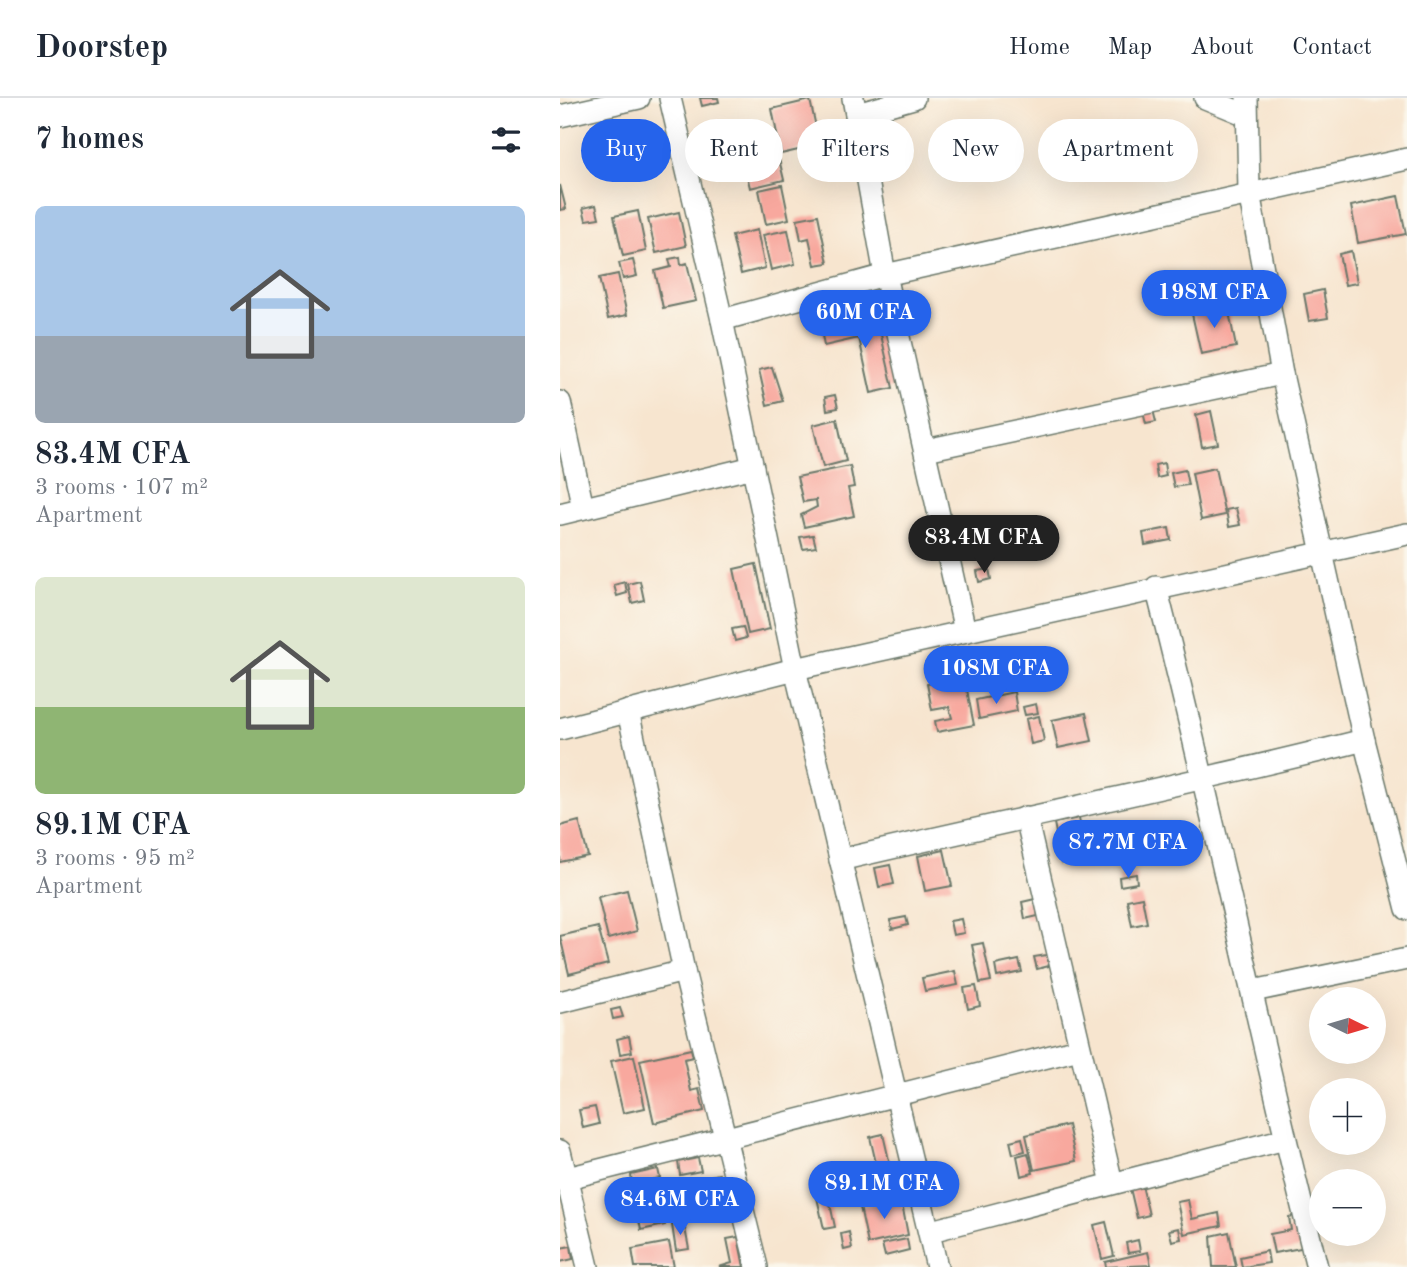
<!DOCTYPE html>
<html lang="en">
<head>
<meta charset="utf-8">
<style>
	:root { --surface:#fff; --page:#f6f6f7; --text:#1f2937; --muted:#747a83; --line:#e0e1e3; --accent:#2563eb }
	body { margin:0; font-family:"Old Standard TT",serif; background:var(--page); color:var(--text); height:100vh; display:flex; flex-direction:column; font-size:26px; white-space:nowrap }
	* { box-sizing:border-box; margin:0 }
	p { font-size:23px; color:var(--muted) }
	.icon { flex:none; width:38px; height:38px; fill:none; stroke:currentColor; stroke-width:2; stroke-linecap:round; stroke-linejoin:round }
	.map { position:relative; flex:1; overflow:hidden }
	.sheet { display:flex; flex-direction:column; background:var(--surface); width:560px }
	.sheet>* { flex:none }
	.hud { position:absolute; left:21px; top:21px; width:665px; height:63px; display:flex; gap:14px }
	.needle { width:46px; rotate:95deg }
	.buttons { position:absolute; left:749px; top:889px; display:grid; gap:14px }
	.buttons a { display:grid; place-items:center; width:77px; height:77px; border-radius:50%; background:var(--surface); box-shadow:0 7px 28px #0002; font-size:35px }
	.price { position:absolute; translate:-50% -60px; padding:0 16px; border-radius:24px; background:var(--accent); color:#fff; font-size:23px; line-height:46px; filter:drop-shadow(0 2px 4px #0008) }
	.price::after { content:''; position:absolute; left:50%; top:42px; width:21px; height:16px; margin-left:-10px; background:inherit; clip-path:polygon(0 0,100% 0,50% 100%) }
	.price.selected { background:#222; color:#fff }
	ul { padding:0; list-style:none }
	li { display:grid; align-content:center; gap:14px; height:371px; padding:0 35px }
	li span { display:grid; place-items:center; height:217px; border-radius:10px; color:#555 }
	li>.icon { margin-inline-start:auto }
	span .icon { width:126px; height:126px; fill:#fffc; stroke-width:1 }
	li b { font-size:30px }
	h2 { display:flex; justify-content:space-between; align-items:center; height:84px; padding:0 35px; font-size:30px }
	.chip { padding:0 24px; border-radius:32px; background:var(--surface); box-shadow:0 7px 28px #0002; font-size:24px; line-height:63px }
	.chip.selected { background:var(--accent); color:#fff }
	header { display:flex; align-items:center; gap:42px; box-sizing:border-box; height:98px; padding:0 35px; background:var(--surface); border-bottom:2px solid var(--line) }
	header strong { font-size:33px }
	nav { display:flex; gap:38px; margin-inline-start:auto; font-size:24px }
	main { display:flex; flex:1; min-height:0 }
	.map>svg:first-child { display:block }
	.building { fill:#f8a89e }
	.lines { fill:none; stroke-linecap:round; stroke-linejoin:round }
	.minor-casing { stroke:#6b786a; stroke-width:24 }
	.minor { stroke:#fff; stroke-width:21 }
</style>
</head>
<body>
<header>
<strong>Doorstep</strong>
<nav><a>Home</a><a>Map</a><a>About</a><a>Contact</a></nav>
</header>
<main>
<section class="sheet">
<h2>7 homes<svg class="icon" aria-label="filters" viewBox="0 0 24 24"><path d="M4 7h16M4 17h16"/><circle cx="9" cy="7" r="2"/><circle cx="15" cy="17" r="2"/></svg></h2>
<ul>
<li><span style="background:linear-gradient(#a9c7e8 60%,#9aa5b1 0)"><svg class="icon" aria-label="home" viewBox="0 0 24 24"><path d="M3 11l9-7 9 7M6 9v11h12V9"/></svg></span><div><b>83.4M CFA</b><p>3 rooms · 107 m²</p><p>Apartment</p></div></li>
<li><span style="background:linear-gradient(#dfe7d0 60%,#8fb573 0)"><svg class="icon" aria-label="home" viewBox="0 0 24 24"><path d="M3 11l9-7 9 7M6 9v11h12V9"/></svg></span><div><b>89.1M CFA</b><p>3 rooms · 95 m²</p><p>Apartment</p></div></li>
</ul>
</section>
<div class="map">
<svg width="847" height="1169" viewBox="0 0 847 1169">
	<rect width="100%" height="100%" fill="#fbf7ec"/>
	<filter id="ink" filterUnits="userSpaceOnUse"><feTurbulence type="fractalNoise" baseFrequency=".0143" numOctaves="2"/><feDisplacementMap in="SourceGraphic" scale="14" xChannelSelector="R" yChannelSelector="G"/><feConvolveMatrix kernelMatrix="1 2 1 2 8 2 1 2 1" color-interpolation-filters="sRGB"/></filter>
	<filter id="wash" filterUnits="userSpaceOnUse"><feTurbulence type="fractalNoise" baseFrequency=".00686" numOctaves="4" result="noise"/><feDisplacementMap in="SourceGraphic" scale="28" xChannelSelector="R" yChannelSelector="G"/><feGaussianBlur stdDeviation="1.57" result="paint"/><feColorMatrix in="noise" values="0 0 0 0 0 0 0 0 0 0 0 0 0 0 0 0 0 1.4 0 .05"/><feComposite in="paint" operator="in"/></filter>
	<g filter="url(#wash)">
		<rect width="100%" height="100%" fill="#f7e5cf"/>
		<g id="blocks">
			<g class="building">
				<path d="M140 0H158L159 4 142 8Z"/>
				<path d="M250 2 260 47 221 56 212 11Z"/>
				<path d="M219 61 224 82 190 90 185 68Z"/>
				<path d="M0 87 6 111 0 112Z"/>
				<path d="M222 87 229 121 206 126 199 92Z"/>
				<path d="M838 98 846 136 798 145 791 108Z"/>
				<path d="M36 107 39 120 26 122 23 110Z"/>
				<path d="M78 113 86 153 63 158 54 118Z"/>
				<path d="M119 114 126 148 96 155 88 121Z"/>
				<path d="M258 117 268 165 255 167 249 140 241 142 237 121Z"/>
				<path d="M197 132 205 170 181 176 172 138Z"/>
				<path d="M228 132 235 166 211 172 203 137Z"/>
				<path d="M791 153 797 185 785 187 779 156Z"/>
				<path d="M120 159 121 167 127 165 136 203 103 210 95 173 111 169 109 161Z"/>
				<path d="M73 162 77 178 63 181 59 165Z"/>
				<path d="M58 176 67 217 48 221 39 180Z"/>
				<path d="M763 192 768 220 749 223 744 196Z"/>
				<path d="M668 209 676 249 641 256 632 216Z"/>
				<path d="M317 219 333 290 311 295 299 240 264 248 261 232Z"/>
				<path d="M212 269 223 303 207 307 199 272Z"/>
				<path d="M275 297 278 310 267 312 265 299Z"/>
				<path d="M593 312 596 324 586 326 583 314Z"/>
				<path d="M651 313 658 346 642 349 636 317Z"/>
				<path d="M277 321 286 363 263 369 253 327Z"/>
				<path d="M604 365 606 378 597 380 595 367Z"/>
				<path d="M290 368 294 389 288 390 294 418 244 429 241 417 257 409 256 402 243 404 237 379Z"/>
				<path d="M655 370 665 417 641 422 632 375Z"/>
				<path d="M625 372 628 387 614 389 611 375Z"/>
				<path d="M676 410 680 427 669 429 666 412Z"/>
				<path d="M609 430 611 442 585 447 583 435Z"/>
				<path d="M253 437 256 449 243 451 240 439Z"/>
				<path d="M196 466 210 531 188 536 174 471Z"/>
				<path d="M429 471 431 481 419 484 417 473Z"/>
				<path d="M80 483 84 502 72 505 68 486Z"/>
				<path d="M65 484 67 495 57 498 54 487Z"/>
				<path d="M183 529 186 540 175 543 172 531Z"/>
				<path d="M400 557 414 627 377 634 375 623 392 620 389 609 372 612 367 586 390 582 386 560Z"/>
				<path d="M454 594 457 613 419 621 416 602Z"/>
				<path d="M476 606 478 615 465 617 463 609Z"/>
				<path d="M526 615 532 643 498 650 492 622Z"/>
				<path d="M479 618 484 643 471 646 466 621Z"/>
				<path d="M519 720 527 761 502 765 494 725Z"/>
				<path d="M19 723 28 758 0 764V728Z"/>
				<path d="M384 752 392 788 365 793 358 758Z"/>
				<path d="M330 767 334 786 319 789 315 770Z"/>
				<path d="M576 776 577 785 560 788 559 779Z"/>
				<path d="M67 792 77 833 48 841 38 799Z"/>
				<path d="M582 799 587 825 572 828 567 802Z"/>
				<path d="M475 801 478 818 465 821 462 804Z"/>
				<path d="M346 819 348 827 332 831 330 822Z"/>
				<path d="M401 821 404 835 393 837 390 823Z"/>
				<path d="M38 829 48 866 9 876 0 838Z"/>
				<path d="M423 845 431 883 420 885 412 847Z"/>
				<path d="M487 857 489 868 477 871 474 859Z"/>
				<path d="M459 862 462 874 437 879 435 867Z"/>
				<path d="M395 873 398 887 365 893 362 880Z"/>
				<path d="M416 888 420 908 408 911 404 890Z"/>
				<path d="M60 910 63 919 53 921 51 912Z"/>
				<path d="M69 938 72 954 60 956 57 941Z"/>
				<path d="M131 951 133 959 124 961 131 993 139 991 144 1013 94 1025 80 962Z"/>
				<path d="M74 958 85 1010 63 1015 51 963Z"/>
				<path d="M35 1009 39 1026 23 1030 19 1012Z"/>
				<path d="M508 1027 516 1063 474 1072 466 1037Z"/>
				<path d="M323 1036 334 1084 315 1088 313 1080 319 1078 310 1039Z"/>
				<path d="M462 1040 465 1053 453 1056 450 1043Z"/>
				<path d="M468 1055 473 1075 461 1078 457 1058Z"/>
				<path d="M138 1060 141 1073 120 1077 118 1064Z"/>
				<path d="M98 1071 100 1080 72 1086 71 1077Z"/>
				<path d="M159 1076 161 1087 148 1089 146 1079Z"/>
				<path d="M138 1087 144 1115 108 1122 103 1094Z"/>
				<path d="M582 1087 589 1117 577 1120 570 1090Z"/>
				<path d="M98 1088 105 1127 81 1132 73 1093Z"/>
				<path d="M267 1092 275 1129 264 1131 256 1095Z"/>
				<path d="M164 1099 166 1111 154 1113 151 1101Z"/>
				<path d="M341 1101 348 1137 308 1146 300 1109Z"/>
				<path d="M628 1102 632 1121 659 1115 661 1128 624 1136 617 1104Z"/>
				<path d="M740 1116 746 1149 714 1155 710 1136 731 1132 729 1119Z"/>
				<path d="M546 1124 554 1158 542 1161 534 1127Z"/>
				<path d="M124 1125 129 1151 116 1153 112 1127Z"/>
				<path d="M619 1130 621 1141 612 1143 609 1132Z"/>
				<path d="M289 1134 292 1150 284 1152 281 1136Z"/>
				<path d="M669 1134 676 1169H653L651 1138Z"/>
				<path d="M178 1139 184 1169H159L172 1165 167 1141Z"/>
				<path d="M347 1141 349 1152 325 1158 322 1146Z"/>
				<path d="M578 1142 580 1153 568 1155 566 1145Z"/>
				<path d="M109 1144 114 1169H75L72 1151Z"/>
				<path d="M11 1148 13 1161 0 1164V1150Z"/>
				<path d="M707 1153 709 1165 682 1169 680 1159Z"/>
				<path d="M588 1154 591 1167 546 1169 545 1164Z"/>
			</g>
		</g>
	</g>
	<g filter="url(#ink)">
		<use href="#blocks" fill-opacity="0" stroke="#6b786a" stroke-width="2"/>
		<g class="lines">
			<g class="minor-casing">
				<g id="minor">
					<path d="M110 0 162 222 235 571 377 1169"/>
					<path d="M293 0 325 177 405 533"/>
					<path d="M645 0 686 17"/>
					<path d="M687 0 689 94 722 276 804 642 847 811"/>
					<path d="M297 16 354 0"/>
					<path d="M0 18 79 0"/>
					<path d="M162 222 325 177 847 61"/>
					<path d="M0 304 23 410"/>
					<path d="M366 352 722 276"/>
					<path d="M0 416 193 369"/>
					<path d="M596 489C654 715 700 943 757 1169"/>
					<path d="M68 613 124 873 197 1169"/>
					<path d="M0 631 235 571 847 436"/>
					<path d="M466 719 552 1085"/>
					<path d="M280 762C455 721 630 686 804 642"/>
					<path d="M693 893 847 861"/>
					<path d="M0 904 124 873"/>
					<path d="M0 1053 28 1169"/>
					<path d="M0 1082 519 951"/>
					<path d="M371 1133 725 1041"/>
				</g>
			</g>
			<use href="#minor" class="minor"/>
		</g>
	</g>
</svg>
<div class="buttons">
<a><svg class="needle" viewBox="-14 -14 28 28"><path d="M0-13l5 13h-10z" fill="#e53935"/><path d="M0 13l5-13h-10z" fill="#747a83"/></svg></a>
<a>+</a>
<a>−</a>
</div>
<b class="price" style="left:654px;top:232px">198M CFA</b>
<b class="price" style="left:305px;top:252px">60M CFA</b>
<b class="price selected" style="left:424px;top:477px">83.4M CFA</b>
<b class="price" style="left:436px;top:608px">108M CFA</b>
<b class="price" style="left:568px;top:782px">87.7M CFA</b>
<b class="price" style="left:324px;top:1123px">89.1M CFA</b>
<b class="price" style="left:120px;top:1139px">84.6M CFA</b>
<div class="hud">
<a class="chip selected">Buy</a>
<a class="chip">Rent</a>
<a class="chip">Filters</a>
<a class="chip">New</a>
<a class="chip">Apartment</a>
</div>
</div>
</main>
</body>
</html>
